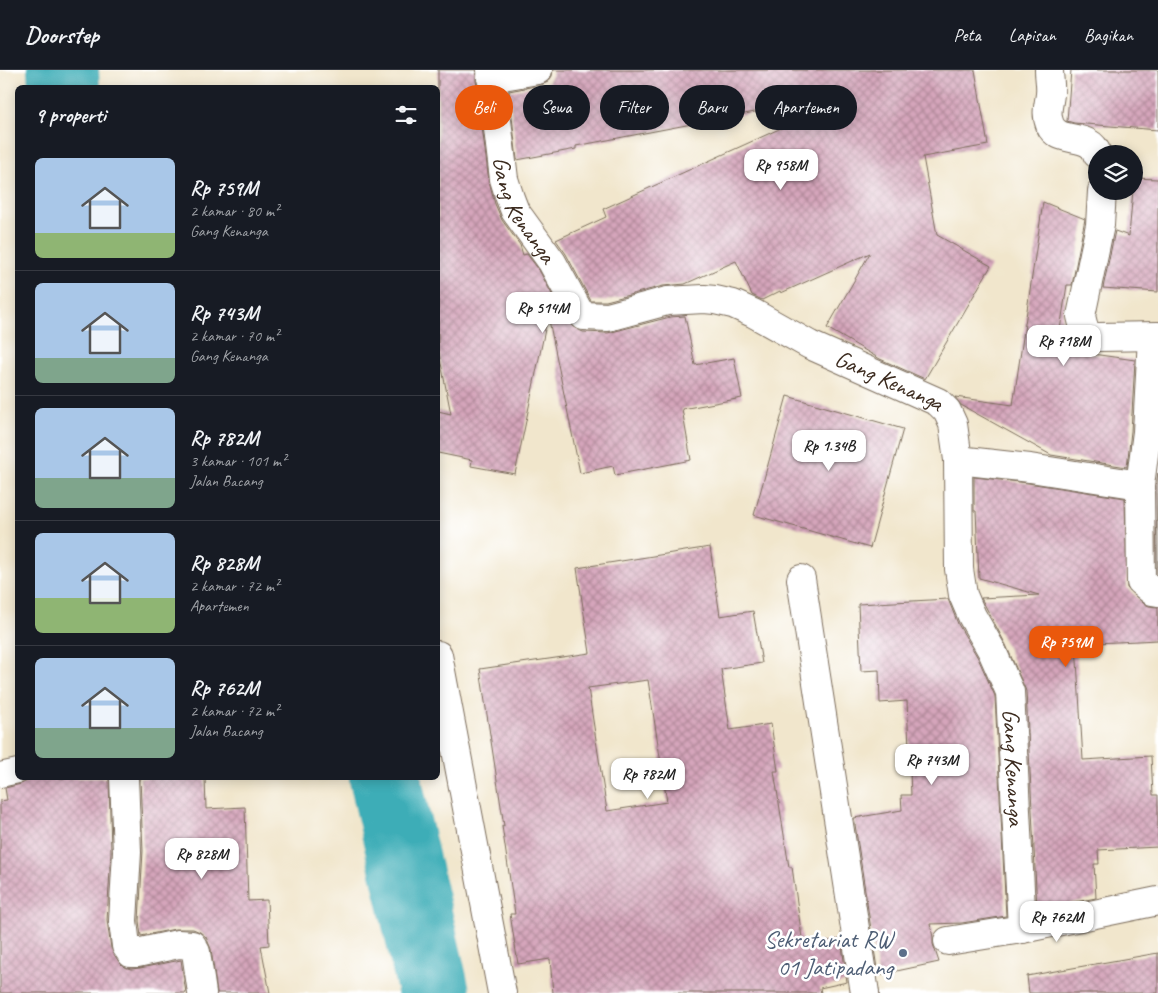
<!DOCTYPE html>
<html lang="id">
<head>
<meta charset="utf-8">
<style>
	:root { --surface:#171b24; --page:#242831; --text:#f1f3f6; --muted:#9ea1a6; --line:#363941; --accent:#ea580c }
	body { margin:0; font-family:Caveat,sans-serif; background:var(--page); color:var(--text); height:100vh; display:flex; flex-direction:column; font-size:19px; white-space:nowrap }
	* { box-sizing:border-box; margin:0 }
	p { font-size:16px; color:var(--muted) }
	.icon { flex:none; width:28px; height:28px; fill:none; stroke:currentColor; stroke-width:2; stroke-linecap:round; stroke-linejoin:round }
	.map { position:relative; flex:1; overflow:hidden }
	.panel { position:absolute; left:15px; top:15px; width:425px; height:695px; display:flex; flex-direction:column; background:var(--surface); border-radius:8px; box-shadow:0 2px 12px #0003 }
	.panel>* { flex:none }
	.guide { position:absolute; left:455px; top:15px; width:475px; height:45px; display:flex; gap:10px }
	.fabs { position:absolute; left:1088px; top:75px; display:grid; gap:10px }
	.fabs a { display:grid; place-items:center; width:55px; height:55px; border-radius:50%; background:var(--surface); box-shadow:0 2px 12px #0003; font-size:25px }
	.price { position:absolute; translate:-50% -42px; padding:0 11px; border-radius:10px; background:#fff; color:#222; font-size:16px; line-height:32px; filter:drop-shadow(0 1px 2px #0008) }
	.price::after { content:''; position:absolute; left:50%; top:30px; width:15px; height:11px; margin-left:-8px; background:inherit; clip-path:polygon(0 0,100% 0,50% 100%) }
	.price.current { background:var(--accent); color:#fff }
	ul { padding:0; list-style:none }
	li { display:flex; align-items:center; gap:15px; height:125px; padding:0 20px }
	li+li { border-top:1px solid var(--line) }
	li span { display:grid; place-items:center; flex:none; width:140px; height:100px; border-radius:8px; color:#555 }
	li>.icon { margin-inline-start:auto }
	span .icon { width:60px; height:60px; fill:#fffc; stroke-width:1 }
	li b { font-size:21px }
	h2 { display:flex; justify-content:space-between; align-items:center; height:60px; padding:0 20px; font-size:21px }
	.pill { padding:0 18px; border-radius:22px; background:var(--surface); box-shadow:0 2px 12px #0003; font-size:18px; line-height:45px }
	.pill.current { background:var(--accent); color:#fff }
	header { display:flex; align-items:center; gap:30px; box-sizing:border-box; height:70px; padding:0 25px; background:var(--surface); border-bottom:1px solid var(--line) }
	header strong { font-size:24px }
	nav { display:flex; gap:28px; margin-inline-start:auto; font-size:18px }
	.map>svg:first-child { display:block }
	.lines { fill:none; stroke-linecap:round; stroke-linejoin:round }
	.river { stroke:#3cadb7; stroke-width:72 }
	.building { fill:url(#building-cross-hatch); fill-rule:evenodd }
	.service-casing { stroke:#7b6c5b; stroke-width:26 }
	.minor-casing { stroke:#7b6c5b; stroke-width:30 }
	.service { stroke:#fff; stroke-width:24 }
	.minor { stroke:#fff; stroke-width:28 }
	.service-dot { fill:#5c6f8a; stroke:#fff; stroke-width:2 }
	.labels { text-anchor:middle; stroke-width:5; stroke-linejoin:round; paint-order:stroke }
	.street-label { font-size:24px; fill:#3b2a1e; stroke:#fff }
	.service-label { font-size:24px; fill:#4e5e75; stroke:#fff; text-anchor:end }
</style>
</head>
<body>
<header>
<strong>Doorstep</strong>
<nav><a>Peta</a><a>Lapisan</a><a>Bagikan</a></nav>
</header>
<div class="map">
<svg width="1158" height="923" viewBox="0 0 1158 923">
	<defs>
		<pattern id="building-cross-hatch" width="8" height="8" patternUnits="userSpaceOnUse" patternTransform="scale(1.25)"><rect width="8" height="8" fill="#d5a5bb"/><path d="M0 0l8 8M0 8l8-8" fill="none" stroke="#ae8797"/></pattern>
	</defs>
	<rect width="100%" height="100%" fill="#fff"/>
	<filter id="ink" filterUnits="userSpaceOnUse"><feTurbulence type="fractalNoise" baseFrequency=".02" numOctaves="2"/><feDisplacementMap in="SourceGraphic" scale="10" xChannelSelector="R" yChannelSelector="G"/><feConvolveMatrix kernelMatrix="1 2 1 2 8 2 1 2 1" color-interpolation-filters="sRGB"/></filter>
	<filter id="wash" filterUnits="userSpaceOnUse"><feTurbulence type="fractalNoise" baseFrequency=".0096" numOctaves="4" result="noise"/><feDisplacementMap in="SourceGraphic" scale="20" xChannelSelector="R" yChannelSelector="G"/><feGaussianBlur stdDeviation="1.12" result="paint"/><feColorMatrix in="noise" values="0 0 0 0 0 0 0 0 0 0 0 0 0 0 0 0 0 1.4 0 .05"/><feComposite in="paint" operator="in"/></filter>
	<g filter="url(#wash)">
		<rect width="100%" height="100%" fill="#f1e6cc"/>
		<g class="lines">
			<g class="river">
				<path d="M63 0 64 18"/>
				<path d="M385 708 434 923"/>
			</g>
		</g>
		<g id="blocks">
			<g class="building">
				<path d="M438 0H476V10L489 111 495 134 502 150 520 175 523 185 527 184 539 200 564 247 573 257 583 262 608 263 670 247 685 246 695 295 734 288 742 328 682 339 691 390 615 405 613 396 580 403 548 245 515 404 471 396 472 390 438 383V341L451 344 438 278Z"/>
				<path d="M553 0H975L988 75 923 87 937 165 991 196 925 309 880 289 827 258 870 183 781 223 780 221 762 230 752 225 736 191 685 214 663 216 606 231H591L566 184 556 170 606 147 603 139 821 40 818 30 576 76V79L517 90 509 21 541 15 548 12 552 6Z"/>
				<path d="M1071 0H1158V60L1074 53 1067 51Z"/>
				<path d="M1134 108 1158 109V222L1103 218 1115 161 1129 166Z"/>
				<path d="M1043 132 1085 149 1072 215H1067L1057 279 1135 290 1131 361 1127 397 1051 385 961 335 955 327 1013 335Z"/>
				<path d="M787 326 903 359 870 478 754 445Z"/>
				<path d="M1158 403V506L1157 505 1156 416Z"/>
				<path d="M974 407 1028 413 1125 428 1127 518 1143 533 1149 536 1158 537V570L1076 574 1083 690 1151 686 1153 725H1158V777L1098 780 1099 794H1094L1096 828 1051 837 1037 838 1026 621 1006 575 981 528 1039 525 979 508 976 441H974Z"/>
				<path d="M710 477 720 546 753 541 762 593 721 599 730 660 771 654 778 701H774L789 797H792L803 875 841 869 847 912 820 918 821 923H553L550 889 518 894 510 844H515L502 756H504L480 599 590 583 577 498ZM648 610 667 732 607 741 588 618Z"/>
				<path d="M948 529 958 554 978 588 995 626 1006 846 962 853 930 854 933 867V874L939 892 878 905 854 748 902 740 901 725H911L907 631 880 633 879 600 861 601 858 534Z"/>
				<path d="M30 708H109L111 782 107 850 111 878 119 892 124 897 131 899 140 898 181 890 186 923H0V731L7 730 5 718 21 714 27 711Z"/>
				<path d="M140 708H205L206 739 245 737 248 831 267 830 269 875 261 876 270 923H217L211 879 206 867 200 862 193 859H175L141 866 139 851 143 781Z"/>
				<path d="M1158 883V923H1029L1027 906Z"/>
			</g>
		</g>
	</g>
	<g filter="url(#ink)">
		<use href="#blocks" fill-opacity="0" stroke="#7b6c5b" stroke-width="1"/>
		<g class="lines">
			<g class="service-casing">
				<path id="service" d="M0 705 18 701"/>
			</g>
			<g class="minor-casing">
				<g id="minor">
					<path id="s1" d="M491 0 504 109 510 128 515 141 552 192 578 240 584 246 608 247 667 231 704 229 715 230 733 234 753 243 810 275 938 332 947 341 953 354 958 390 959 499 963 525 972 546 992 581 1010 622 1022 859"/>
					<path d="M1049 0C1049 8 1051 16 1050 24 1049 35 1045 43 1050 55 1058 75 1091 62 1097 84"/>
					<path d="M491 8 538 0"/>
					<path d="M1102 121 1100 155 1081 246 1085 262 1092 266 1098 267 1158 266"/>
					<path d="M958 390 1030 398 1140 415 1147 362 1152 267"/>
					<path d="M1140 415 1141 512 1152 521 1158 522"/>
					<path d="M801 509 865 923"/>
					<path d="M438 585 502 923"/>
					<path d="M124 708 127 782 123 851 126 876 131 883H137L178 874 192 875 196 882 202 923"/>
					<path d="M948 871 1022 859 1158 831"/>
				</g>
			</g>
			<use href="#service" class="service"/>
			<use href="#minor" class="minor"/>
		</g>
	</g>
	<circle class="service-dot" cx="903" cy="883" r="5"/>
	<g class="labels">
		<g class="street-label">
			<text dy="8" stroke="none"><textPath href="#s1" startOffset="146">Gang Kenanga</textPath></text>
			<text dy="8" stroke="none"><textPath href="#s1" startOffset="596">Gang Kenanga</textPath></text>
			<text dy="8" stroke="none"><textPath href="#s1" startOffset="1031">Gang Kenanga</textPath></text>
		</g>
		<g class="service-label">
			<text x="893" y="877">Sekretariat RW<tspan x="893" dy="28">01 Jatipadang</tspan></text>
		</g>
	</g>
</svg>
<div class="fabs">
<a><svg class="icon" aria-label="layers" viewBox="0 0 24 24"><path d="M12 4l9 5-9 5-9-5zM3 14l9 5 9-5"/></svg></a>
</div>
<b class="price" style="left:781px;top:121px">Rp 958M</b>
<b class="price" style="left:543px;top:264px">Rp 514M</b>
<b class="price" style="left:1064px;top:297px">Rp 718M</b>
<b class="price" style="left:829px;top:402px">Rp 1.34B</b>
<b class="price current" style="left:1066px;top:598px">Rp 759M</b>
<b class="price" style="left:932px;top:716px">Rp 743M</b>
<b class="price" style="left:648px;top:730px">Rp 782M</b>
<b class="price" style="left:202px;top:810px">Rp 828M</b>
<b class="price" style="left:1057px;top:873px">Rp 762M</b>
<div class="guide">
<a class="pill current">Beli</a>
<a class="pill">Sewa</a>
<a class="pill">Filter</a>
<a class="pill">Baru</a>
<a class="pill">Apartemen</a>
</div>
<section class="panel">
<h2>9 properti<svg class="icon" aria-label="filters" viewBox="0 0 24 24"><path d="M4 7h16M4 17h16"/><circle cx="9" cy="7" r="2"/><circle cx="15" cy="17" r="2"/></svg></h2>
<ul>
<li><span style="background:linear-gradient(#a9c7e8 75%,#8fb573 0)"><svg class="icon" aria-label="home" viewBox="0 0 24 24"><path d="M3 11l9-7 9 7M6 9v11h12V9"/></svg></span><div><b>Rp 759M</b><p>2 kamar · 80 m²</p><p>Gang Kenanga</p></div></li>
<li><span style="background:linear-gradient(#a9c7e8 75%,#7fa58c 0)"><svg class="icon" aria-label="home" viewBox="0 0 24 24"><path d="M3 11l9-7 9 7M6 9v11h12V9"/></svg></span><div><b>Rp 743M</b><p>2 kamar · 70 m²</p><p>Gang Kenanga</p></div></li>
<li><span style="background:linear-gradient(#a9c7e8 70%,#7fa58c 0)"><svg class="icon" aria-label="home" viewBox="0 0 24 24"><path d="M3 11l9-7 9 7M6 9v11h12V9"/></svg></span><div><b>Rp 782M</b><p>3 kamar · 101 m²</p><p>Jalan Bacang</p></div></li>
<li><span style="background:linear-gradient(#a9c7e8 65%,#8fb573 0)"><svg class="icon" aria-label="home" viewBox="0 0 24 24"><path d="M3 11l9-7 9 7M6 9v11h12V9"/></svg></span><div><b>Rp 828M</b><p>2 kamar · 72 m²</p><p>Apartemen</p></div></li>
<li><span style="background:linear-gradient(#a9c7e8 70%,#7fa58c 0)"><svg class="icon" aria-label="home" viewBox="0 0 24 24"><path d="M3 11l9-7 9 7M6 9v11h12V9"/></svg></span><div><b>Rp 762M</b><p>2 kamar · 72 m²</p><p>Jalan Bacang</p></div></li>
</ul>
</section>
</div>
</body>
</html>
